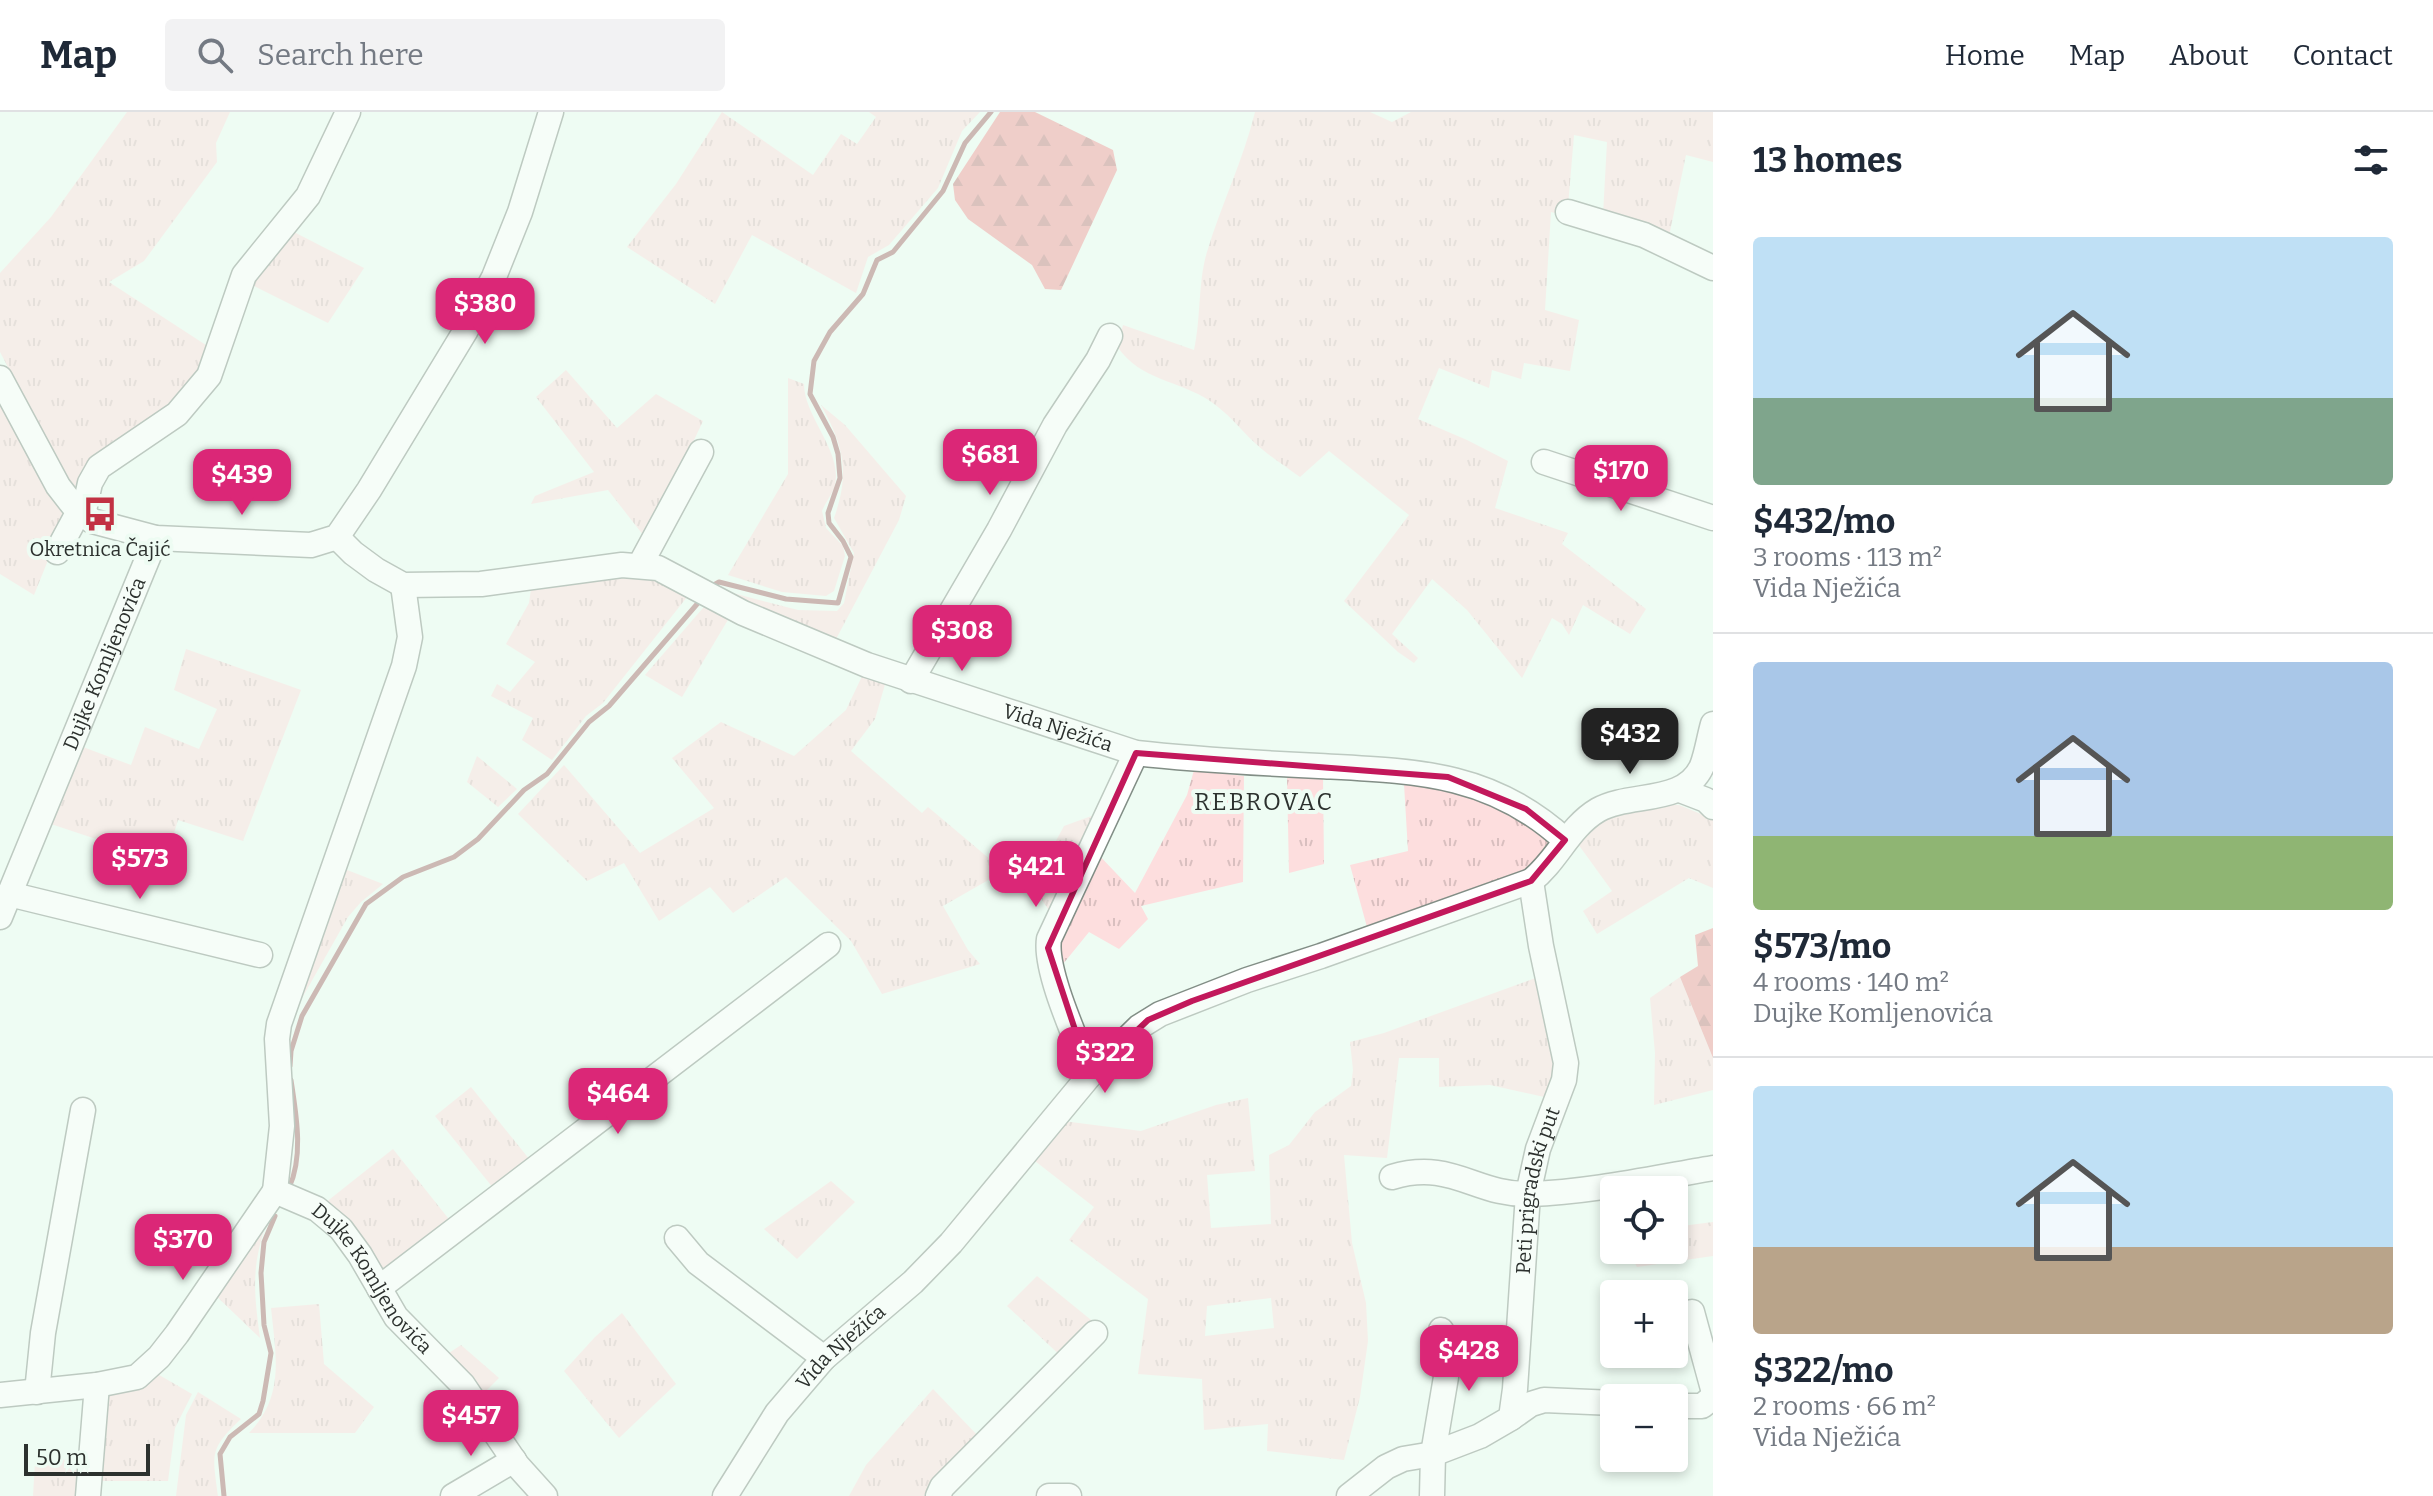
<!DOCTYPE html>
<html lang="en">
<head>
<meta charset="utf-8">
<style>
	:root { --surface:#fff; --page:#f2f2f3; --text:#1f2937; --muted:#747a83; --line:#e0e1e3; --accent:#db2777 }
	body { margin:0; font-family:Bitter,serif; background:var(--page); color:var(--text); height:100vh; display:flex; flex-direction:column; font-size:30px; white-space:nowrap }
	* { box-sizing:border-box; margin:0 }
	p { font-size:26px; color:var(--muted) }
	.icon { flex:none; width:44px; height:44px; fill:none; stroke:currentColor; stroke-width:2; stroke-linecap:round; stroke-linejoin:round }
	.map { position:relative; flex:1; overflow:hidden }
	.drawer { display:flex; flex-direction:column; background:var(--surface); width:720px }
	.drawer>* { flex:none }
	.controls { position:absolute; left:1600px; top:1064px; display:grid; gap:16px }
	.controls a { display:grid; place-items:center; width:88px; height:88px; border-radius:8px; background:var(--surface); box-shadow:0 4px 12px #0003; font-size:40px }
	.scale { position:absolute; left:24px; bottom:20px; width:126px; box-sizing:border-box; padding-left:8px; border:4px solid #2c312e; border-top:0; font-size:22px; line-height:28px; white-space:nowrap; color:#2c312e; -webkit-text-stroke:6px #eefcf3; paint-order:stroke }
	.price { position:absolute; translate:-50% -68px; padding:0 18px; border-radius:16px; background:var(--accent); color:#fff; font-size:26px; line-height:52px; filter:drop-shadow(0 2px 4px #0008) }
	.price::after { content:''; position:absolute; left:50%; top:48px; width:24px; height:18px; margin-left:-12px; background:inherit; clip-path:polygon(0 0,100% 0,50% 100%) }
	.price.active { background:#222; color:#fff }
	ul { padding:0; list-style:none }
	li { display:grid; align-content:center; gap:16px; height:424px; padding:0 40px }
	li+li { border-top:2px solid var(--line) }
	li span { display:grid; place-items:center; height:248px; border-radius:8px; color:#555 }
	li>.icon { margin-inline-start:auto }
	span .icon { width:144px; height:144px; fill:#fffc; stroke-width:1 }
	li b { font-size:34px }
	h2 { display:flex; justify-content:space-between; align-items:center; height:96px; padding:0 40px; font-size:34px }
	header { display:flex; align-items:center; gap:48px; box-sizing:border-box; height:112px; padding:0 40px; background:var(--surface); border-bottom:2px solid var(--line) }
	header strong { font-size:38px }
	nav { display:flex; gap:44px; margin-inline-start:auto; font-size:28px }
	.search { width:560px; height:72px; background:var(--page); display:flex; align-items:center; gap:20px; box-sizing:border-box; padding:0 28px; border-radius:8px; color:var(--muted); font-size:30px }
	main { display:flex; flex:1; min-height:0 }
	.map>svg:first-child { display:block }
	.grass { fill:url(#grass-tufts); fill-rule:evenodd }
	.forest { fill:url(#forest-firs) }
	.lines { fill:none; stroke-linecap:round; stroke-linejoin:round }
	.stream { stroke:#a36869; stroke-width:5 }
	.minor-casing { stroke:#828e86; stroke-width:27 }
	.minor { stroke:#fff; stroke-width:24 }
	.marked { fill:none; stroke:#c2185b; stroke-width:6; stroke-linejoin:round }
	.labels { text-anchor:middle; stroke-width:8; stroke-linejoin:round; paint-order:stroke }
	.poi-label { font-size:20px; fill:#2c312e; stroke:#eefcf3 }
	.street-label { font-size:20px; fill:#2c312e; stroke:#eefcf3 }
	.quarter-label { font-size:24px; letter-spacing:2px; fill:#2c312e; stroke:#eefcf3 }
</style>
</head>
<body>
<header>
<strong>Map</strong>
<div class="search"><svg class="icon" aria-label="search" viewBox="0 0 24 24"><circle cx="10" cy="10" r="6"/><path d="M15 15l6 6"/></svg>Search here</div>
<nav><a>Home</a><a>Map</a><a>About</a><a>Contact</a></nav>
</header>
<main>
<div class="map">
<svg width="1713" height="1384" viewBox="0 0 1713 1384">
	<defs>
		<pattern id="grass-tufts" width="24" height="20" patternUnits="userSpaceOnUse" patternTransform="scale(2)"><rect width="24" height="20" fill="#fddede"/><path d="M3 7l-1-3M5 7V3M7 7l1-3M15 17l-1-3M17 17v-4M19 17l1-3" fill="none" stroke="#d9bfbf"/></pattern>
		<pattern id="forest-firs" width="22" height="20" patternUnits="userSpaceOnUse" patternTransform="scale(2)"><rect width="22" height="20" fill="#ef9798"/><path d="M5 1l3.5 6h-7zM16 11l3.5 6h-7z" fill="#c27c7c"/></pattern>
	</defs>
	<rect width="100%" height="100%" fill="#eefcf3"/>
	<g class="grass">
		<path d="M127 0H230L216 31 217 50 144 149 109 170 212 237 194 273 79 381 73 379 0 240V161L51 105Z"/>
		<path d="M722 0 813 63 841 22 857 32 876 5 869 0H980L962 19 938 76 889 133 868 145 856 181 752 123 715 192 627 135 676 72Z"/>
		<path d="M1255 0H1370L1392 10 1411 0H1713V50L1686 43 1668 129 1603 103 1607 30 1574 23 1568 94 1559 102 1551 100 1545 198 1579 208 1570 259 1524 251 1521 267 1492 258 1489 276 1439 256 1418 307 1467 328 1508 349 1495 396 1568 421 1562 432 1646 497 1630 522 1583 493 1569 523 1562 512 1552 506 1522 566 1467 498 1432 467 1392 522 1418 546 1414 551 1398 540 1344 489 1409 403 1329 339 1300 365C1285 354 1269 344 1255 331 1240 317 1228 301 1210 289 1179 268 1140 269 1117 234L1123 213 1194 238C1201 207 1198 169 1207 140 1221 93 1243 49 1255 0Z"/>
		<path d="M290 118 364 156 328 211 248 171Z"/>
		<path d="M566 258 617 316 656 282 703 309 647 428 608 378 531 392 535 384 594 360 536 285Z"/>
		<path d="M788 266 804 272C804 306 845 341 834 376 831 384 825 391 822 399L826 416 843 434 845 444 834 479 826 484 782 480 728 463 788 362Z"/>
		<path d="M0 289 65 406 34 483 0 462Z"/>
		<path d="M821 293 845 313 906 384 899 408 835 529 721 485 725 479 798 498 837 499 844 491 854 441 834 406C850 361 844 334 821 293Z"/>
		<path d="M643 462 691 480 603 591 586 604 552 648 522 628 533 606 491 584 497 572 510 580 535 550 506 532 529 491 531 477Z"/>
		<path d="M709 489 732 501 682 585 645 563Z"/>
		<path d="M186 537 301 578 243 729 178 708 165 750 48 711 83 635 131 653 145 615 199 637 217 597 174 578Z"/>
		<path d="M865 558 886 569 875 607 851 639 922 701 928 695 1004 759 943 794 968 838 980 852 882 882 851 829 786 765 733 801 710 775 659 809 624 751 587 769 518 702 564 653 640 741 714 696 672 646 721 610 794 644 846 598Z"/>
		<path d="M477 644 517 677 498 695 467 670Z"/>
		<path d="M1194 658 1244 664 1243 770 1141 794 1148 807 1119 837 1089 820 1059 857 1057 830 1095 739 1135 781 1187 683Z"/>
		<path d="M1287 666H1323L1324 752 1289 761Z"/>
		<path d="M1404 672 1442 675 1520 702 1549 723 1551 738 1521 764 1367 815 1350 753 1408 739Z"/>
		<path d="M1660 692 1679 693 1713 707V776L1689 766 1597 822 1583 799 1612 779 1578 732 1606 704Z"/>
		<path d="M1097 702 1052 803 1032 773 1064 714Z"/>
		<path d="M342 756 383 772 361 790 348 805 297 895Z"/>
		<path d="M1541 864 1560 951 1549 986 1490 973 1439 975V946H1399L1387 1046 1344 1043 1352 1131 1366 1191 1368 1229 1360 1285 1344 1348 1267 1339 1268 1312 1204 1318 1202 1267 1138 1262 1148 1187 1069 1128 1094 1095 1035 1049 1063 1009 1141 1019 1216 993 1248 986 1255 1059 1207 1063 1211 1116 1271 1112 1269 1043 1289 1033 1315 1000 1351 974 1353 958 1350 930 1384 921ZM1271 1186 1274 1216 1205 1224 1207 1194Z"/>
		<path d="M1680 865 1713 946V978L1654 993 1655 941 1650 886Z"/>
		<path d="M471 975 530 1048 494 1077 435 1004Z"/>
		<path d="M393 1037 452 1111 384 1159 363 1129 325 1091Z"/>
		<path d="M831 1069 855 1090 797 1147 764 1117Z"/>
		<path d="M1713 1110V1144L1637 1155 1628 1138H1674V1115Z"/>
		<path d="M266 1112C251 1157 254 1180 260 1226L210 1178Z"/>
		<path d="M1037 1164 1096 1212 1064 1247 1007 1194Z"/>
		<path d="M319 1192 324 1252 374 1295 355 1321H249C285 1284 276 1244 271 1196Z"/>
		<path d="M622 1201 676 1272 619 1326 564 1259 595 1225Z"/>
		<path d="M461 1233 499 1266 482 1283 446 1243Z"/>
		<path d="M154 1260 192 1282 175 1316 168 1369H95L101 1281Z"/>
		<path d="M933 1277 981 1327 924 1384H849L866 1353Z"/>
		<path d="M198 1280 241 1307C208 1338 213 1342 218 1384H176L186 1303Z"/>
		<path d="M89 1345 85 1384H33L35 1350Z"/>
	</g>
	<g class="forest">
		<path d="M1000 0H1035L1113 38 1117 58 1061 178 1045 177 1032 153 968 107 955 88 953 72Z"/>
		<path d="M1713 816V946L1680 865 1698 854 1695 823Z"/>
	</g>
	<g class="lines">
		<g class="stream">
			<path d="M712 474 719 470 786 487 838 491 851 445 843 429 829 411 828 401 840 366 838 342 833 325 810 282 814 249 830 220 863 182 877 148 893 140 943 79 965 31 991 0"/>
			<path d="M290 954 291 939 302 904 366 792 403 765 454 745 478 727 524 678 547 662 589 610 609 594 698 491"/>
			<path d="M289 1076C304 1043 296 1002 291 968"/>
			<path d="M224 1384 220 1342 230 1325 259 1302 263 1289 271 1241 264 1213 261 1161 264 1130 275 1104"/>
		</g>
		<g class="minor-casing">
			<g id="minor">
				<path d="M1568 100 1644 123 1713 156"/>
				<path d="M0 266 58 374 72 392 92 409 156 426 311 433 337 425 369 378 466 218 494 165 520 100 551 0"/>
				<path d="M1544 350 1713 406"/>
				<path d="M83 403 90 371 99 355 177 302 209 264 244 163 308 84 348 0"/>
				<path id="s1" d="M337 425 353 441 376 458 403 473 481 472 622 453 658 456 743 501 867 553 1136 641C1197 648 1258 651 1319 654 1415 659 1491 660 1565 728"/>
				<path d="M57 440 79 399"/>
				<path d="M640 453 701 340"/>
				<path id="s2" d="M403 473 410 525 404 554 279 912 277 927 282 1014 275 1079 317 1097 341 1117 360 1143 396 1205 463 1273 517 1353 545 1384"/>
				<path d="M911 569 999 418 1055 313 1098 248 1110 224"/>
				<path d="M1680 678 1706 688 1713 695"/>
				<path d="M9 782 260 843"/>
				<path id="s3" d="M0 805 156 426"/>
				<path d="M1090 963C1078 931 1044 859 1049 827L1136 641"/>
				<path d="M1392 1065C1452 1047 1476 1084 1530 1082 1591 1080 1653 1066 1713 1056"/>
				<path d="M677 1126 698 1151 824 1246"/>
				<path d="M379 1176 828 833"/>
				<path d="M1692 1200 1713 1277"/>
				<path d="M37 1280 43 1221 83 998"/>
				<path d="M0 1283 97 1273 137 1265 159 1245 177 1222 275 1079"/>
				<path d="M1674 1294H1702L1713 1285"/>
				<path d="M1511 1306 1531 1292 1544 1288 1614 1291"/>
				<path d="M88 1384 97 1273"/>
				<path d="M453 1384 514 1348"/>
				<path id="s4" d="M725 1384 777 1301 824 1246 913 1170 951 1131 1090 963 1139 915 1160 902 1247 868 1321 844 1531 769C1557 749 1569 715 1598 698 1630 680 1685 693 1702 654 1707 641 1709 626 1713 612"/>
				<path d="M938 1384 942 1375 1095 1221"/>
				<path d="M1049 1384H1069"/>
				<path id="s5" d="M1349 1384 1386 1355 1403 1347 1433 1342 1480 1324 1511 1306 1515 1277 1528 1082 1538 1037 1564 968 1566 951 1541 834 1531 769"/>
				<path d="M1432 1384 1433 1342 1446 1265 1441 1218"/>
			</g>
		</g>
		<use href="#minor" class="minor"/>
	</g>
	<path d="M0 0H1713V1384H0ZM1136 641 1448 665 1526 697 1565 728 1531 769 1192 889 1148 908 1090 963 1048 836Z" fill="#eefcf3" fill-opacity=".55" fill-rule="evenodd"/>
	<path class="marked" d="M1136 641 1448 665 1526 697 1565 728 1531 769 1192 889 1148 908 1090 963 1048 836Z"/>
	<defs>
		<g id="bus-bare" transform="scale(2.76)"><path d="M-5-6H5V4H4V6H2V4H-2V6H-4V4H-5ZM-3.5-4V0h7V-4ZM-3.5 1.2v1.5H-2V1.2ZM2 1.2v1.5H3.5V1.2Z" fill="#c23143" stroke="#eefcf3" stroke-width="2.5" paint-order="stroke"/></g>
	</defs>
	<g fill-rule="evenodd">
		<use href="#bus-bare" x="100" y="402"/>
	</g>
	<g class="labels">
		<g class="poi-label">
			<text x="100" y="444">Okretnica Čajić</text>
		</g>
		<g class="street-label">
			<text dy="7" stroke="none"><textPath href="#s3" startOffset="274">Dujke Komljenovića</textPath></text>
			<text dy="7" stroke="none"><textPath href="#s1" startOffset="770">Vida Nježića</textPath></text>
			<text dy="7" stroke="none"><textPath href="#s5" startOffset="412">Peti prigradski put</textPath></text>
			<text dy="7" stroke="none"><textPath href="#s2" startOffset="764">Dujke Komljenovića</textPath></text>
			<text dy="7" stroke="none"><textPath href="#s4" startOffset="190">Vida Nježića</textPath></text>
		</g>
		<g class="quarter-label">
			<text x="1264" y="698">REBROVAC</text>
		</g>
	</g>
</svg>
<div class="controls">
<a><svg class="icon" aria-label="locate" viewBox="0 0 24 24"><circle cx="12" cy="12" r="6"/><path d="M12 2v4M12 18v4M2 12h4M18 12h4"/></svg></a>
<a>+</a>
<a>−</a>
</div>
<div class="scale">50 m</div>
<b class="price" style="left:485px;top:234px">$380</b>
<b class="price" style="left:990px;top:385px">$681</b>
<b class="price" style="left:1621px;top:401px">$170</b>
<b class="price" style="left:242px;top:405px">$439</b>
<b class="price" style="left:962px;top:561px">$308</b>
<b class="price active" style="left:1630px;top:664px">$432</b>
<b class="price" style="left:140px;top:789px">$573</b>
<b class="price" style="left:1036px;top:797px">$421</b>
<b class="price" style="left:1105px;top:983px">$322</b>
<b class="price" style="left:618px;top:1024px">$464</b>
<b class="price" style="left:183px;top:1170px">$370</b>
<b class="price" style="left:1469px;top:1281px">$428</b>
<b class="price" style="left:471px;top:1346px">$457</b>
</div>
<section class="drawer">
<h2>13 homes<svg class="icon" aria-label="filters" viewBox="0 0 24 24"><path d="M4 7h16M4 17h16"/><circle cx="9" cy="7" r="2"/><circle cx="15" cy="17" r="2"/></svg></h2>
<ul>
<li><span style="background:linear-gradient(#bfe0f5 65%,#7fa58c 0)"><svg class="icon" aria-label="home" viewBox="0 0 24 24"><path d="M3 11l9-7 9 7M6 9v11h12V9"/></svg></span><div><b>$432/mo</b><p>3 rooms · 113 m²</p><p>Vida Nježića</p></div></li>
<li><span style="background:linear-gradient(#a9c7e8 70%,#8fb573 0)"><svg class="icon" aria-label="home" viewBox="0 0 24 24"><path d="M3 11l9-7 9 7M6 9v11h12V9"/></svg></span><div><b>$573/mo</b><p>4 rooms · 140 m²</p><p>Dujke Komljenovića</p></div></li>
<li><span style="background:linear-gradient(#bfe0f5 65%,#b9a48a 0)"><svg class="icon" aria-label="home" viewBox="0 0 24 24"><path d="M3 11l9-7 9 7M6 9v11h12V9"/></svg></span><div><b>$322/mo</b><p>2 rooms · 66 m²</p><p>Vida Nježića</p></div></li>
</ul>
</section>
</main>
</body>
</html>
